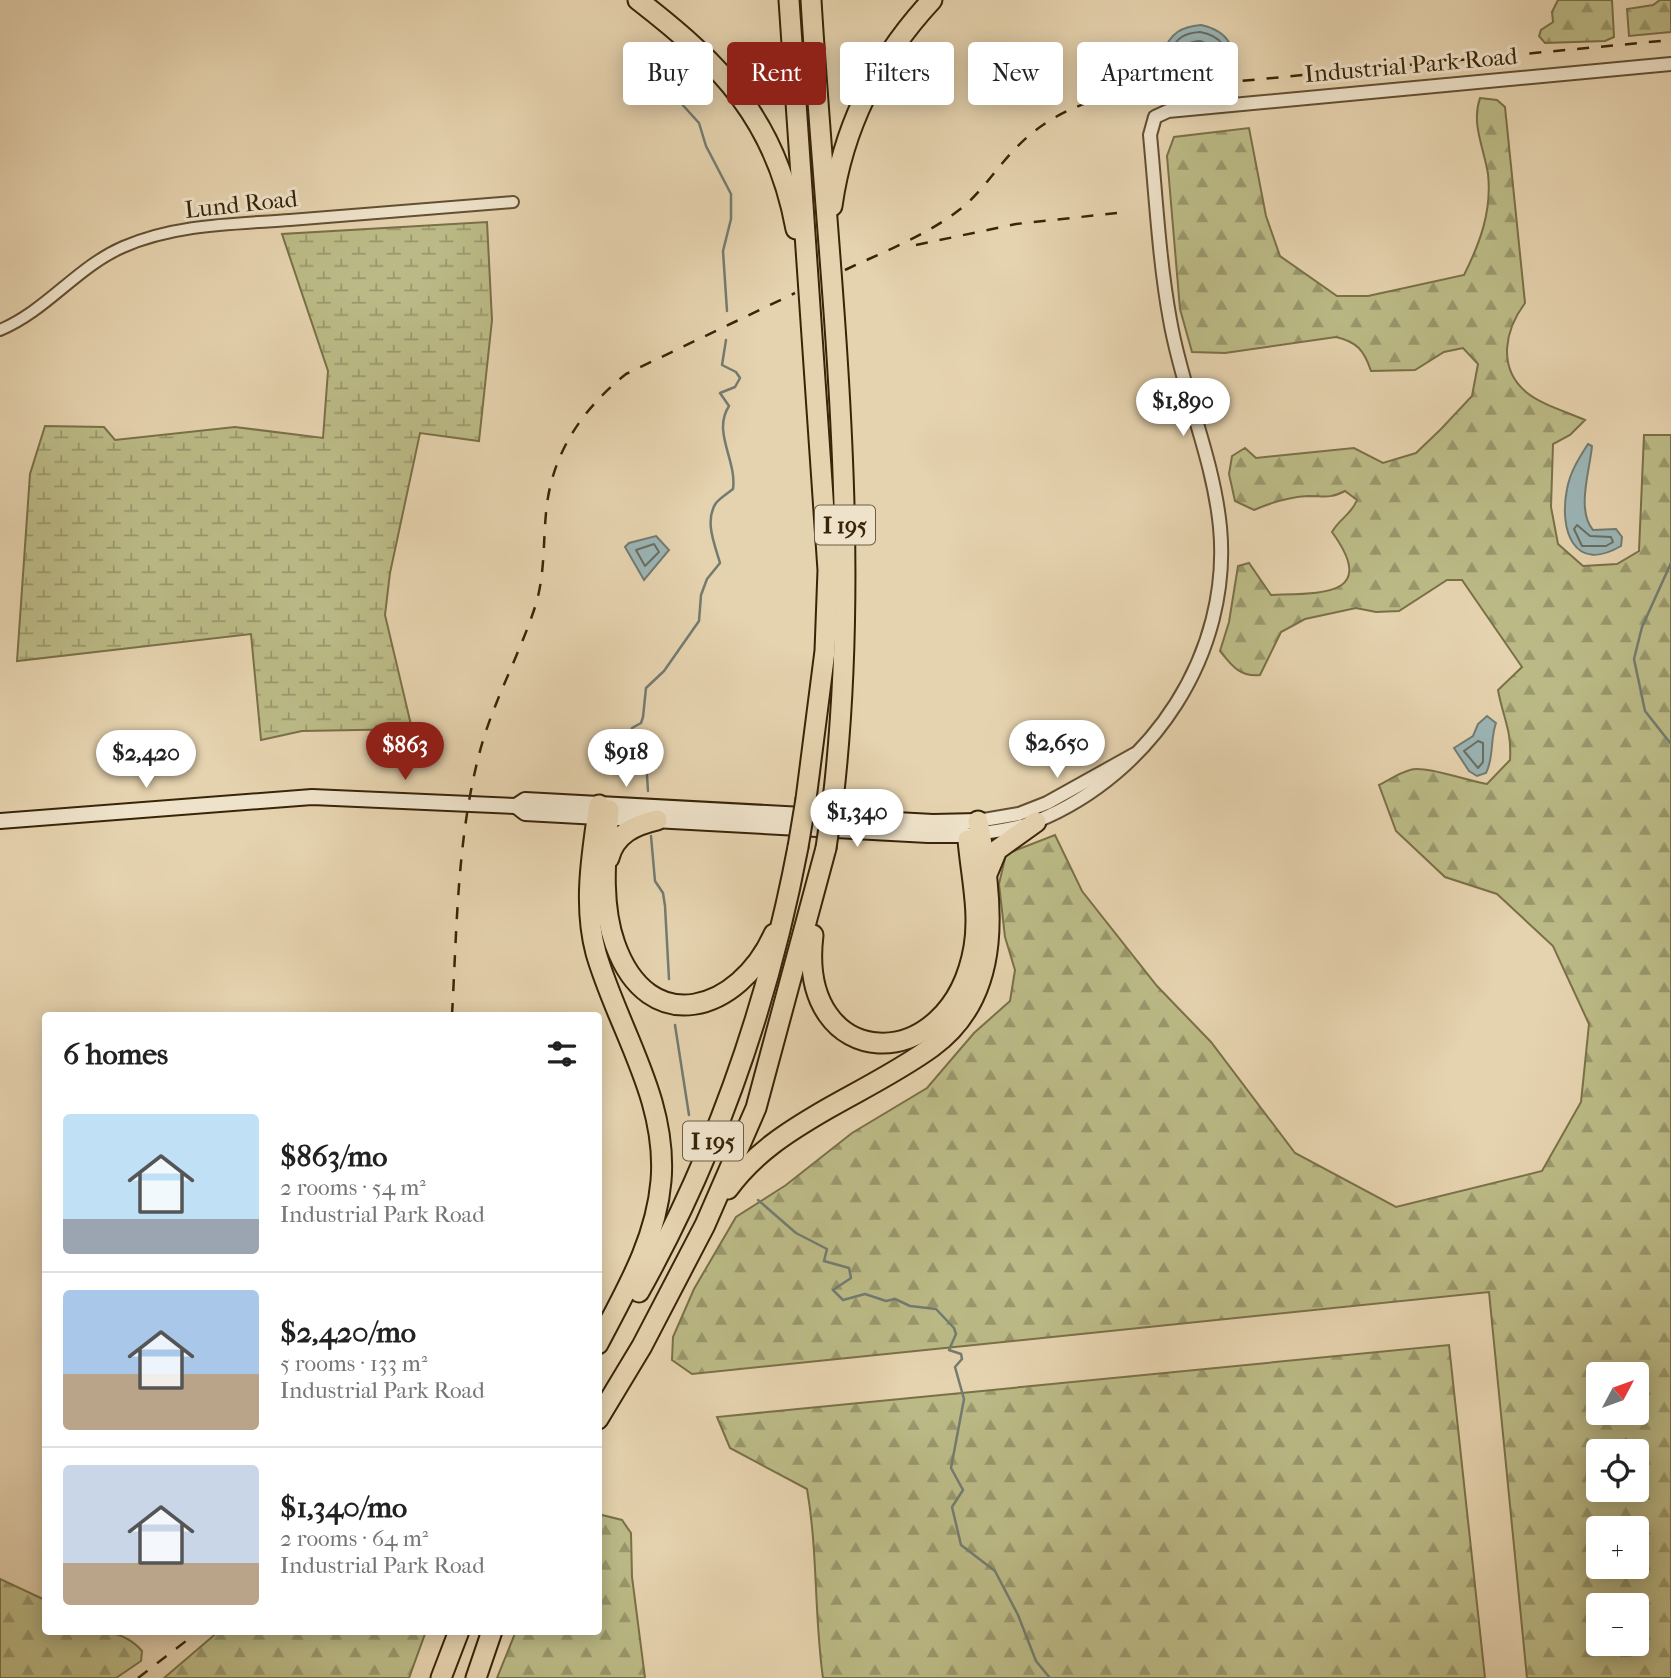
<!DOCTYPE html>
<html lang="en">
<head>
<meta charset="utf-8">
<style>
	:root { --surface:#fff; --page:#f6f6f6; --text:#222; --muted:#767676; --line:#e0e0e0; --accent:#8f2418 }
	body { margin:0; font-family:"IM FELL French Canon",serif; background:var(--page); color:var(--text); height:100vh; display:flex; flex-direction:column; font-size:26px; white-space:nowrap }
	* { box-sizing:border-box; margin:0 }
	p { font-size:23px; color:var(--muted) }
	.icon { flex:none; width:38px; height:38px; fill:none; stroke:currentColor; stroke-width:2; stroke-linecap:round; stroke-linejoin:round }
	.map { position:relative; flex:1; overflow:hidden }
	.side { position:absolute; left:42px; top:1012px; width:560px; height:623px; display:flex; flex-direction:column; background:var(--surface); border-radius:7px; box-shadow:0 4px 18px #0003 }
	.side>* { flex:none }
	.hud { position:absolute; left:623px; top:42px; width:665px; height:63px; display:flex; gap:14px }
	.needle { width:46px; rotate:49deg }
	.buttons { position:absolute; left:1586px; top:1362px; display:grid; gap:14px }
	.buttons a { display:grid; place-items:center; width:63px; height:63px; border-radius:7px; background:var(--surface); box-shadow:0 4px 18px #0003; font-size:35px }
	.price { position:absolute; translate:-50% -60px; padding:0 16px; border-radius:24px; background:#fff; color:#222; font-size:23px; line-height:46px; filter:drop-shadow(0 2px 4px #0008) }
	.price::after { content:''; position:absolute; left:50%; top:42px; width:21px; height:16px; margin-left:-10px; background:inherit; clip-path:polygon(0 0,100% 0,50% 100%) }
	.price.current { background:var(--accent); color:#fff }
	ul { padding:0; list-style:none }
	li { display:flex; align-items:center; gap:21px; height:175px; padding:0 21px }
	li+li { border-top:2px solid var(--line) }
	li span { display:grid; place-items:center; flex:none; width:196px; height:140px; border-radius:7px; color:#555 }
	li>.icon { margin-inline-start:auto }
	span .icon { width:84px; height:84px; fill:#fffc; stroke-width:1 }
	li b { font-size:30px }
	h2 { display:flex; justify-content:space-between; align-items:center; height:84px; padding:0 21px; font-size:30px }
	.pill { padding:0 24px; border-radius:7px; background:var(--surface); box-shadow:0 4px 18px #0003; font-size:24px; line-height:63px }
	.pill.current { background:var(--accent); color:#fff }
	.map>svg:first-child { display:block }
	.forest { fill:url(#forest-firs); stroke:#7a7047; stroke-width:2; fill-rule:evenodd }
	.wetland { fill:url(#wetland-marsh); stroke:#7a7047; stroke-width:2 }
	.water { fill:#9bb5b6; stroke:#737b70; stroke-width:2 }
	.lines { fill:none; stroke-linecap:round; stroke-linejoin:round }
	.shore { stroke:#6a6d5f; stroke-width:2 }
	.stream { stroke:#737b70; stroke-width:2.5 }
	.minor-casing { stroke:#635032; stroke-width:14 }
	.tertiary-casing { stroke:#635032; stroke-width:16 }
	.secondary-casing { stroke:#382508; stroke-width:18 }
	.motorway-casing { stroke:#382508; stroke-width:23 }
	.minor { stroke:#eee2ca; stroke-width:10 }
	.tertiary { stroke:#eee2ca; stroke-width:12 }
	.secondary { stroke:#eee2ca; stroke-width:14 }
	.motorway { stroke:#e5d2ae; stroke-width:19 }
	.rail { stroke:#382508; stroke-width:2.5; stroke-dasharray:12 12; stroke-linecap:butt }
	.motorway-bridge-casing { stroke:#382508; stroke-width:23; stroke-linecap:butt }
	.motorway-bridge { stroke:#e5d2ae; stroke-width:19 }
	.labels { text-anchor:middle; stroke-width:6; stroke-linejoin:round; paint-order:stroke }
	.shield { fill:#eee2ca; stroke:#6f5e42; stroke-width:2 }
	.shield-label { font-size:23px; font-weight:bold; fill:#382508 }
	.street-label { font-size:24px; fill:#382508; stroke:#eee2ca }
</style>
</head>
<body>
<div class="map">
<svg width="1671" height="1678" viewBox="0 0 1671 1678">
	<defs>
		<pattern id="forest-firs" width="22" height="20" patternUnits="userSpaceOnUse" patternTransform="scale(1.75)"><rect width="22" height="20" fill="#bbba86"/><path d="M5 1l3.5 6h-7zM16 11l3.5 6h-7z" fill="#99976c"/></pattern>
		<pattern id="wetland-marsh" width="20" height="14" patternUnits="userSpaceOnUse" patternTransform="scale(1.75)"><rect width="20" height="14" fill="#bbba86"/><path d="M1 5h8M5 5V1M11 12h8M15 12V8" fill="none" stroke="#99976c"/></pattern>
	</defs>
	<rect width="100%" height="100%" fill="#e5d2ae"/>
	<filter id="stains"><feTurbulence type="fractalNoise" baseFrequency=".00286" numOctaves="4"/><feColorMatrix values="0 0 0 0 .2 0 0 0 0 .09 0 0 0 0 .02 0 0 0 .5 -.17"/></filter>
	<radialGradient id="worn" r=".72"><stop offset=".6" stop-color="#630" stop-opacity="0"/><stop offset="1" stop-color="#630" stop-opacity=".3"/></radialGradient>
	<g class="forest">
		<path d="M1558 0H1612L1614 37 1605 41 1545 43 1539 36 1541 30 1553 22 1552 12Z"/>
		<path d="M1660 0H1671V32L1629 36 1627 9 1653 5Z"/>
		<path d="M1480 98 1497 100 1505 107 1525 303C1505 330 1497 367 1526 392 1540 404 1567 412 1585 420L1570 435 1553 444 1551 507 1558 544 1583 566 1617 564 1639 551 1644 435H1671V1678H1527L1489 1292 692 1374 672 1360 673 1337 694 1289 736 1217 786 1185 852 1133 927 1088 974 1033 1010 1001 1015 970 1005 937 999 884 1006 854 1055 835 1082 891 1157 986 1211 1042 1295 1153 1396 1207 1542 1171 1581 1102 1589 1024 1553 946 1497 894 1445 877 1396 831 1379 785C1389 780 1399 773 1410 770 1424 765 1468 781 1487 784L1510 760C1512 730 1503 718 1498 690L1522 667 1462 580H1447L1399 611 1376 612 1356 608 1305 619 1281 632 1260 675C1240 677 1232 666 1220 651L1229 622 1238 566 1249 563 1271 595C1321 593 1379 597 1332 532 1340 518 1351 515 1357 500L1345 491C1329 499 1325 496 1308 496 1290 497 1270 503 1254 510L1235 501 1229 474 1232 456 1245 448 1256 458 1354 448 1383 463 1416 453 1441 429 1472 396 1478 364 1463 348 1444 352 1415 370 1371 371C1364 350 1357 342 1336 337L1225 353 1192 352 1180 309 1167 156 1174 137 1249 128 1266 216 1280 256 1337 296H1368L1464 275C1480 243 1492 211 1488 174 1484 148 1471 124 1480 98ZM1598 1374H1636V1412H1598ZM1598 1451H1636V1489H1598ZM1598 1528H1636V1566H1598ZM1598 1605H1636V1643H1598Z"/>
		<path d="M1449 1345 1485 1678H823C814 1615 818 1552 807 1489L730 1448 717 1417Z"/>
		<path d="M602 1515 622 1520 631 1533 632 1577 645 1678H497L516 1631H598V1517Z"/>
		<path d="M0 1579 45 1600 46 1631C78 1631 119 1623 142 1651L141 1661 116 1678H0Z"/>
		<path d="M219 1631H426L409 1678H164Z"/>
	</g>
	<path class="wetland" d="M487 222 492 320 479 441 420 433 390 573 385 615 412 729 302 731 261 740 251 634 17 661 30 474 45 426 104 427 115 440 235 427 323 438 328 371 282 234Z"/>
	<g class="water">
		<path d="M1201 25C1227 31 1243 50 1221 72H1171L1163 51C1172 33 1180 27 1201 25Z"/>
		<path d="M1588 444 1592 446C1590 470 1576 510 1593 530L1616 529 1622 537 1621 546C1573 574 1559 529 1567 489 1570 472 1579 458 1588 444Z"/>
		<path d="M656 536 669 550 644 580 625 547 629 543Z"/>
		<path d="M1487 716 1496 723C1490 739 1494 758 1486 773L1477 776 1469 771 1454 748 1473 736 1478 724Z"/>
	</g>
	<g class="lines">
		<g class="shore">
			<path d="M1200 32C1218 35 1236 50 1217 66L1176 65 1170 53C1176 38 1184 33 1200 32Z"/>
			<path d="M1200 41 1215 47V57H1180C1178 45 1190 42 1200 41Z"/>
			<path d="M1577 525 1590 536 1611 537 1613 542 1606 546H1582L1574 529Z"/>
			<path d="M654 544 659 552 645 566 636 550Z"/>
			<path d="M1478 741 1483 743V762L1478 768 1464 751Z"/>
		</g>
		<g class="stream">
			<path d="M680 102 699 123 706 146 731 194V219L723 251 727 311"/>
			<path d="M1671 563 1642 627 1634 659 1645 711 1671 744"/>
			<path d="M648 791 646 760 640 739 633 737 632 728 641 723 643 717 646 688 664 671 699 621 701 595 707 579 720 563C715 545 704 521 716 503 720 498 728 493 733 489 737 460 712 432 729 406L720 393 735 387 740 378 736 372 722 365 726 340"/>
			<path d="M651 836 655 881 663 893 665 906 669 979"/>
			<path d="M675 1025 689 1115"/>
			<path d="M758 1200 796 1233 827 1249 824 1261 849 1268 851 1278 833 1290 843 1300 865 1294 886 1301 895 1299 910 1306 936 1309 954 1328 956 1334 949 1350 961 1354 962 1359 955 1367 964 1399 951 1468 963 1490 952 1507 961 1545 995 1571 1018 1615 1036 1661 1050 1678"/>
		</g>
		<g class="minor-casing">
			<path id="minor" d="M0 330C46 311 77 267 123 247 175 224 235 224 290 220 365 214 439 208 513 202"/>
		</g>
		<g class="tertiary-casing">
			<g id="tertiary">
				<path d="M978 821 1019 814 1047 803 1135 754"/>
				<path d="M975 834C995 831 1018 829 1037 821 1152 774 1232 653 1220 527 1213 456 1182 390 1170 320 1159 260 1156 197 1150 135L1155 117 1168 111 1671 64"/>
			</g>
		</g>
		<g class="secondary-casing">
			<g id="secondary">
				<path d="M516 806 525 813 928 835H967"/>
				<path d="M0 821 312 797 516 806 525 800 933 822 978 821"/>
			</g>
		</g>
		<g class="motorway-casing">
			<g id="motorway">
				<path d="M638 0C722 65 776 120 796 229"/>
				<path d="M789 0 828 570 825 651 806 799"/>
				<path d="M811 0C827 267 864 533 833 800"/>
				<path d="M832 206C843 127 878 58 932 0"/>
				<path d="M609 810C606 853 600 902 615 944 649 1040 739 1012 774 934"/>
				<path d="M609 858C615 834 635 825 657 820"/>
				<path d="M987 874 997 850 1036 822"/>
				<path d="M813 935C796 1074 951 1080 974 947 980 912 971 875 968 840"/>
				<path d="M728 1189C754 1153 789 1131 827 1109 862 1089 899 1071 932 1047 1006 993 992 899 978 821"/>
				<path d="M639 1292C717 1152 768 1005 798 847"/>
				<path d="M598 1344C625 1292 656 1241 661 1181 668 1099 618 1029 596 953 583 905 592 853 599 805"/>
				<path d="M598 1419 642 1346 705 1225 756 1108 826 848"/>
				<path d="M441 1678 459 1631"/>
				<path d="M476 1678 492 1631"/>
			</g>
		</g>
		<use href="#minor" class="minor"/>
		<use href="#tertiary" class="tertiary"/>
		<use href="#secondary" class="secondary"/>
		<use href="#motorway" class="motorway"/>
		<g class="rail">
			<path d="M916 245 1016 224 1117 213"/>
			<path d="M845 270C885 251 928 235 963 207 982 191 996 169 1013 151 1049 112 1094 96 1146 90L1671 40"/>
			<path d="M452 1015C457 927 457 837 480 751 493 702 519 656 535 607 545 576 543 544 546 513 551 455 581 410 626 374L795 293"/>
			<path d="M138 1678 199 1631"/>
		</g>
		<g class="motorway-bridge-casing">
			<g id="motorway-bridge">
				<path d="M798 847 806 799"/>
				<path d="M826 848 833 800"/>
			</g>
		</g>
		<use href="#motorway-bridge" class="motorway-bridge"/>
	</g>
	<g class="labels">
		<g class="shield">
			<rect x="815" y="505.5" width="60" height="39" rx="5"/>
			<rect x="683" y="1121.5" width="60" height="39" rx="5"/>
		</g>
		<g class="shield-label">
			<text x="845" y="533">I 195</text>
			<text x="713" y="1149">I 195</text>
		</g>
		<g class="street-label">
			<text transform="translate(1411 65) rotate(-5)" y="8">Industrial Park Road</text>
			<text transform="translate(241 204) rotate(-6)" y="8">Lund Road</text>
		</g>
	</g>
	<rect width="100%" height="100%" filter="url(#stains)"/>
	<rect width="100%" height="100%" fill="url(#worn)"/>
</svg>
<div class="buttons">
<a><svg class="needle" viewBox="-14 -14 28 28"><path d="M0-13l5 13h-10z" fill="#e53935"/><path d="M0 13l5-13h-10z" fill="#767676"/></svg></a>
<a><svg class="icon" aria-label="locate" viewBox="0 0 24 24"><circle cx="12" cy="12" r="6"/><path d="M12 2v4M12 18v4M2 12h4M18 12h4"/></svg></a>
<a>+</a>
<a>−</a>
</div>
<b class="price" style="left:1183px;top:438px">$1,890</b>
<b class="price" style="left:1057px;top:780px">$2,650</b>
<b class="price current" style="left:405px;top:782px">$863</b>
<b class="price" style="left:626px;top:789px">$918</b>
<b class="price" style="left:146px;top:790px">$2,420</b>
<b class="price" style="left:857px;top:849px">$1,340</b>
<div class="hud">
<a class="pill">Buy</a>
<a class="pill current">Rent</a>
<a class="pill">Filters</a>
<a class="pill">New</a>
<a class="pill">Apartment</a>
</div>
<section class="side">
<h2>6 homes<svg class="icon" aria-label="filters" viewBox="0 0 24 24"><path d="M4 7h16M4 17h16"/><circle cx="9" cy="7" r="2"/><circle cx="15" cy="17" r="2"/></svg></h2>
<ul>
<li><span style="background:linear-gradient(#bfe0f5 75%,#9aa5b1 0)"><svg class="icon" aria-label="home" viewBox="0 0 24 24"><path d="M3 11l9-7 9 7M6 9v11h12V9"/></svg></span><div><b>$863/mo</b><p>2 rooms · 54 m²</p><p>Industrial Park Road</p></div></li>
<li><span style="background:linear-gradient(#a9c7e8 60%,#b9a48a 0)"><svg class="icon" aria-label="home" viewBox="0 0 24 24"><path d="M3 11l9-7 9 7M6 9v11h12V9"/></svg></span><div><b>$2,420/mo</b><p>5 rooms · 133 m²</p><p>Industrial Park Road</p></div></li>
<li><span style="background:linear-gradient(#c9d6e8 70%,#b9a48a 0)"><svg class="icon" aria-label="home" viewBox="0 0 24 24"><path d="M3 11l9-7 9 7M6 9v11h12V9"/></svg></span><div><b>$1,340/mo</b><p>2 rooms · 64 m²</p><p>Industrial Park Road</p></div></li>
</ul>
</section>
</div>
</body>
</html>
